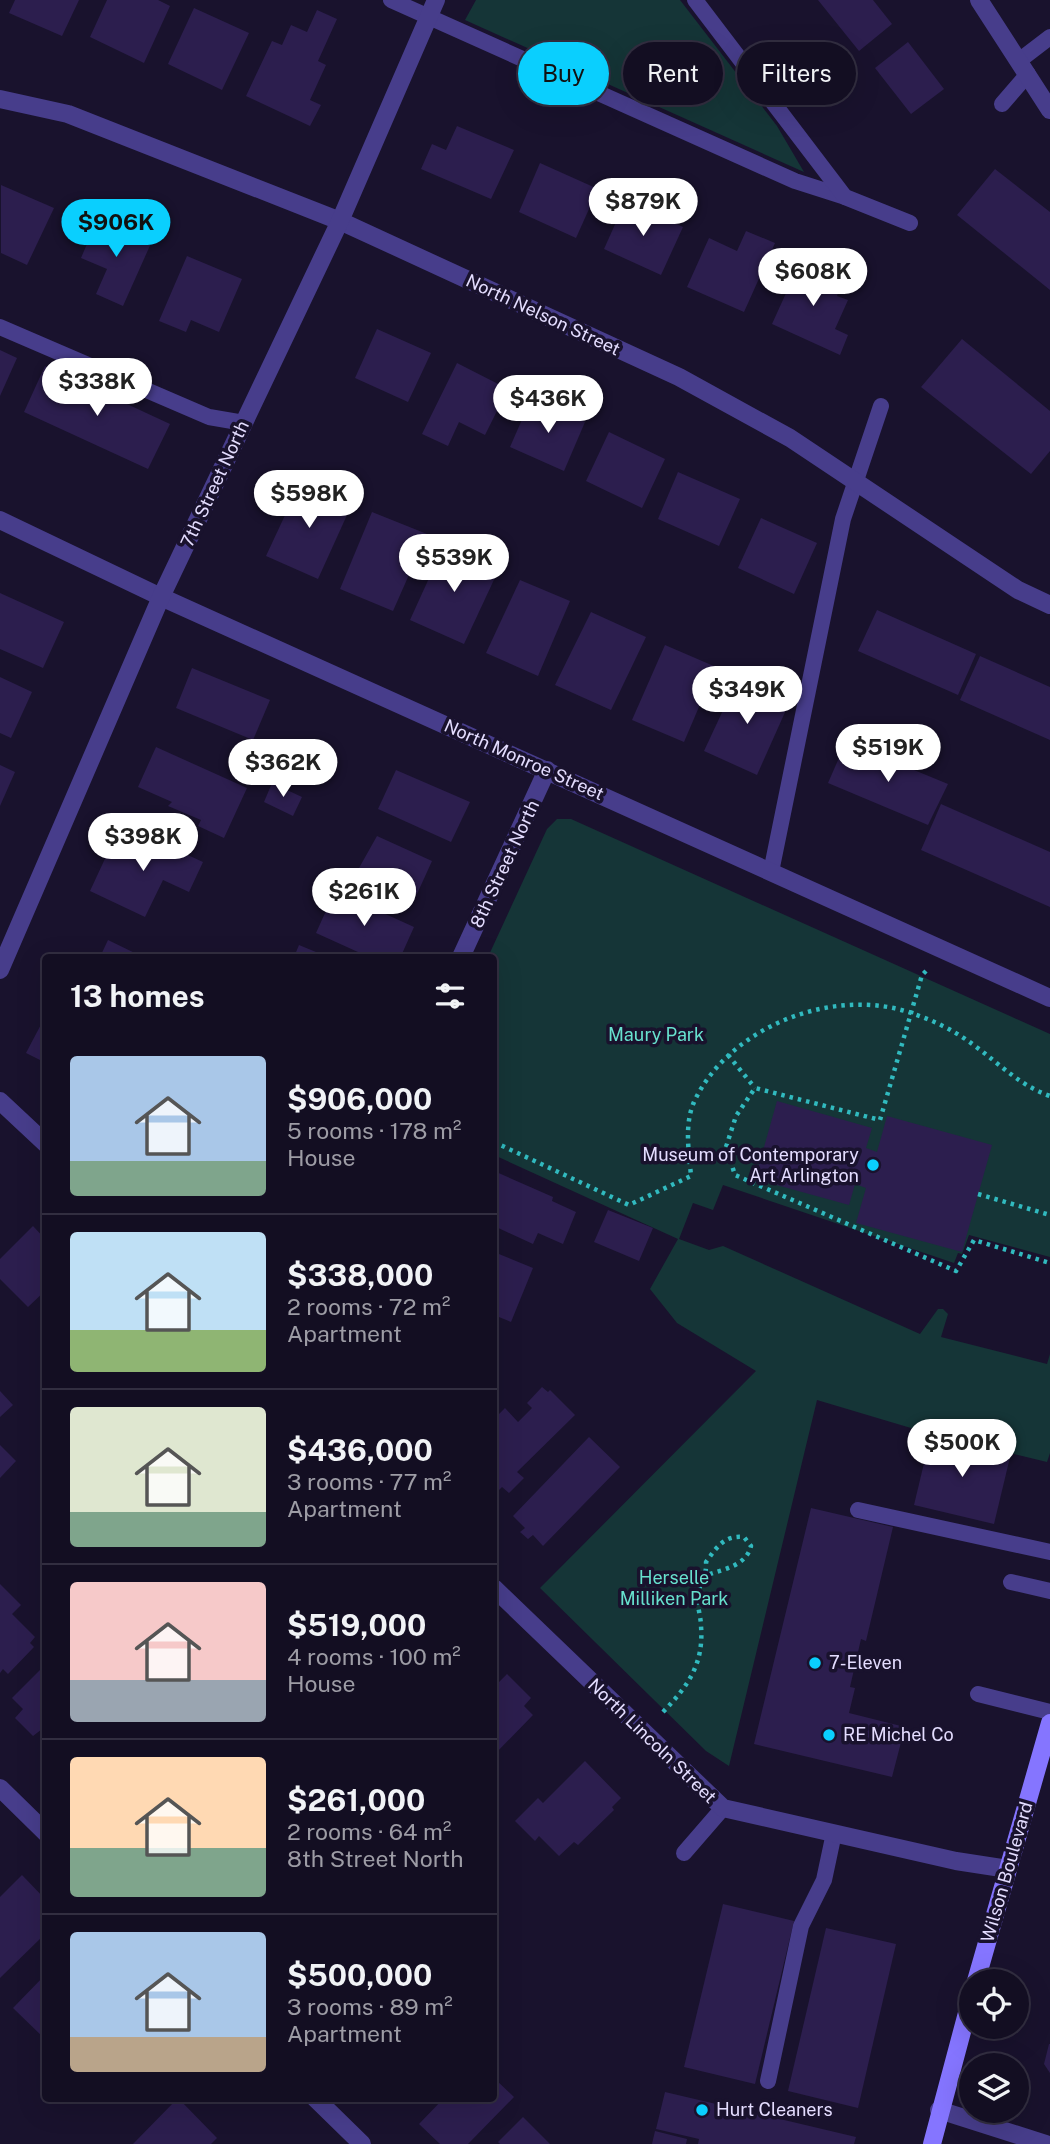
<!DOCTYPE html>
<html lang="en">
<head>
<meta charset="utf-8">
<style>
	:root { --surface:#130e22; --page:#1c172a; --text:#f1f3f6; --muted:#9d9ca5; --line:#322e40; --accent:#0acffe }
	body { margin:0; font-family:"Public Sans",sans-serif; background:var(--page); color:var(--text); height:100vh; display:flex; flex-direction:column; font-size:26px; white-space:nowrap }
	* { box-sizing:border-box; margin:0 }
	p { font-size:23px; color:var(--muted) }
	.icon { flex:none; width:38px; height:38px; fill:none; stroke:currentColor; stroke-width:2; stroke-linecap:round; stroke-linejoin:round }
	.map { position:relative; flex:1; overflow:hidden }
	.details { position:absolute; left:42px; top:954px; width:455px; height:1148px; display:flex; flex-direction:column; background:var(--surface); border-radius:7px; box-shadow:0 7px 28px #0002,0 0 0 2px var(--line) }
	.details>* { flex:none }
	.hud { position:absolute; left:518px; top:42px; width:427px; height:63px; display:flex; gap:14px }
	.buttons { position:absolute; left:959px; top:1969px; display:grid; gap:14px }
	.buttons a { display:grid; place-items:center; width:70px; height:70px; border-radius:50%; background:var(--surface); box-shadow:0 7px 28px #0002,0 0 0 2px var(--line); font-size:35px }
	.price { position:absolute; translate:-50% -60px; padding:0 16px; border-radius:24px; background:#fff; color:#222; font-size:23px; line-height:46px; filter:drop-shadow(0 2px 4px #0008) }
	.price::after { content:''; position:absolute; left:50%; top:42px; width:21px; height:16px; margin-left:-10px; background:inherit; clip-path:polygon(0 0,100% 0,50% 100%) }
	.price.current { background:var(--accent); color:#111 }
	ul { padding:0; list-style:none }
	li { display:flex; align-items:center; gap:21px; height:175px; padding:0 28px }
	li+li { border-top:2px solid var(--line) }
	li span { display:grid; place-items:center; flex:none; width:196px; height:140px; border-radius:7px; color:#555 }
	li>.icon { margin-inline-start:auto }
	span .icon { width:84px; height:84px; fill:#fffc; stroke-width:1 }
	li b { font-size:30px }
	h2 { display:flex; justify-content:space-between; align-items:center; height:84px; padding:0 28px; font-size:30px }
	.chip { padding:0 24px; border-radius:32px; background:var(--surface); box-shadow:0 7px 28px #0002,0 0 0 2px var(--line); font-size:24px; line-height:63px }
	.chip.current { background:var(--accent); color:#111 }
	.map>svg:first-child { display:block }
	.green { fill:#153537 }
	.building { fill:#2c1e4e }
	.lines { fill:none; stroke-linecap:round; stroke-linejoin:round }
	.path { stroke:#31babf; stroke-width:4.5; stroke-dasharray:3.5 5; stroke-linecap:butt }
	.lane { stroke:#473d8b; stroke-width:16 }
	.street { stroke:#473d8b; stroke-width:18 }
	.secondary { stroke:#8575ff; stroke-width:18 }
	.poi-dot { fill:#0acffe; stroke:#19122d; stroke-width:2.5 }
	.labels { text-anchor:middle; stroke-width:7; stroke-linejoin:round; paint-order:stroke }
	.street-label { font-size:18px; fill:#e4ddff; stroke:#19122d }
	.park-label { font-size:18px; fill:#67e1ce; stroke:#19122d }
	.poi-label { font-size:18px; fill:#e4ddff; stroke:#19122d; text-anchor:start }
</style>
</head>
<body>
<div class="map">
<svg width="1050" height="2144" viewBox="0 0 1050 2144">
	<rect width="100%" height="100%" fill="#19122d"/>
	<g class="green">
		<path d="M476 0H680L777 126 804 172 465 20Z"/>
		<path d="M557 819H571L1050 1034V1257L969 1235 962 1254 958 1253 954 1263 723 1185 713 1210 693 1203 679 1239 709 1250 723 1246 920 1334 938 1309H943L948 1314 941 1337 1047 1364 1050 1354V1453L1047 1462 931 1434 817 1400 729 1766 706 1751 540 1588 756 1371 677 1323 650 1289 678 1239 494 1155V957H488L547 829Z"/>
	</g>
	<g class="building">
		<path d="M15 0H79L62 36 9 13Z"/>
		<path d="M107 0H158L170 6 144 63 90 37Z"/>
		<path d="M818 0H873L892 24 859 51Z"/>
		<path d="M194 8 249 33 222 90 168 64Z"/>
		<path d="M317 10 337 19 318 61 326 65 310 100 321 105 310 126 246 96 272 41 282 45 291 25 307 32Z"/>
		<path d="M908 42 944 89 911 114 875 68Z"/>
		<path d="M457 126 514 150 491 199 421 169 432 144 446 150Z"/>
		<path d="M540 163 598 189 576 238 519 212Z"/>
		<path d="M995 169 1050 212V290L957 215Z"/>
		<path d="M1 185 54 208 27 265 1 253Z"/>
		<path d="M626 200 683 227 661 275 604 249Z"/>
		<path d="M98 218 152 241 123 306 96 294 107 269 81 258Z"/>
		<path d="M746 231 775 243 744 312 687 287 709 238 737 251Z"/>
		<path d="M187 256 242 279 219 332 191 320 186 332 159 321Z"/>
		<path d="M802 258 828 270 824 280 840 288 837 296 848 300 835 329 848 335 840 355 772 324Z"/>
		<path d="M377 329 431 353 408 402 355 378Z"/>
		<path d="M962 339 1050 411V451L1031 474 921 387Z"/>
		<path d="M0 350 17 358 0 396Z"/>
		<path d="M457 363 508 389 485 435 459 422 448 446 422 434Z"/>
		<path d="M45 366 170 424 148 469 24 412Z"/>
		<path d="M531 399 585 422 564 471 510 447Z"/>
		<path d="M609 432 665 459 642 508 586 481Z"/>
		<path d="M678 472 740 499 719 546 658 519Z"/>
		<path d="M301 481 352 504 318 579 266 556Z"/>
		<path d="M372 512 427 534 393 611 340 589Z"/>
		<path d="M761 518 817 543 794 594 738 568Z"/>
		<path d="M445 543 499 569 464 644 410 620Z"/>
		<path d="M520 580 570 601 538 676 486 653Z"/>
		<path d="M0 593 64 622 43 668 0 649Z"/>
		<path d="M877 610 976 654 958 695 858 651Z"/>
		<path d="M591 612 646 637 611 710 555 685Z"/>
		<path d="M665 645 716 667 684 742 632 720Z"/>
		<path d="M980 656 1050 687V740L960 700Z"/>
		<path d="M192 668 270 700 253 740 176 708Z"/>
		<path d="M739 676 790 701 757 775 704 751Z"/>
		<path d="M0 677 32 692 11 738 0 733Z"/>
		<path d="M846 742 948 784 928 825 828 783Z"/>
		<path d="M156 747 247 788 224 838 198 826 201 820 168 806 172 802 138 787Z"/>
		<path d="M0 765 15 772 0 806Z"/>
		<path d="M396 770 470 802 451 842 378 809Z"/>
		<path d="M272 783 302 797 293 816 264 802Z"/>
		<path d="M941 804 1050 852V907L921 850Z"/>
		<path d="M142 834 203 862 189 892 163 880 145 917 90 891 116 835 137 845Z"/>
		<path d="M377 836 432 861 417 894 359 868Z"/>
		<path d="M335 891 414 927 401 956 393 953 391 957H369L316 933Z"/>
		<path d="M108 940 143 957H100Z"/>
		<path d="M299 945 328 957H294Z"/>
		<path d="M46 1015V1063L26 1053Z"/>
		<path d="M777 1101 872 1128 866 1148 877 1152 887 1116 992 1145 962 1252 856 1223 866 1188 855 1184 849 1205 755 1179Z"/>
		<path d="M494 1171 553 1197 552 1201 576 1212 563 1244 538 1233 533 1244 494 1226Z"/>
		<path d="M608 1210 653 1228 639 1261 594 1242Z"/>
		<path d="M33 1226 46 1240V1290L28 1307 0 1279V1259Z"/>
		<path d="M494 1252 533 1268 511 1322 494 1315Z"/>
		<path d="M542 1387 548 1392 550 1390 575 1415 517 1472 524 1478 509 1493 502 1487 494 1495V1419L505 1408 518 1422 532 1408 527 1403Z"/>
		<path d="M0 1391 13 1405 0 1417Z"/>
		<path d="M931 1434 1011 1453 994 1524 914 1505Z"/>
		<path d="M589 1437 620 1467 543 1546 533 1535 528 1539 520 1532 525 1528 513 1516Z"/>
		<path d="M0 1445 16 1461 0 1478Z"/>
		<path d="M811 1508 893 1527 866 1641 861 1639 850 1687 855 1688 849 1713 905 1727 892 1777 754 1744Z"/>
		<path d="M0 1584 21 1605 12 1614 35 1637 30 1643 34 1647 8 1674 3 1669 0 1673Z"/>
		<path d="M46 1664V1726L33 1736 15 1718 23 1709 12 1698Z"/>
		<path d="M507 1674 531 1698 524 1706 533 1715 494 1755V1687Z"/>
		<path d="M585 1761 621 1798 612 1807 614 1810 578 1845 574 1842 559 1856 539 1836 535 1841 515 1821 538 1798 543 1803Z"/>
		<path d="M22 1875 46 1900V1933L0 1978V1897Z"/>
		<path d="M723 1904 794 1921 755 2084 684 2067Z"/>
		<path d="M826 1928 896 1944 858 2108 788 2091Z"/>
		<path d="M46 1974V2040L13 2008Z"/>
		<path d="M1049 2044H1050V2073L1044 2064Z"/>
		<path d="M494 2078 514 2097 468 2144H440L419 2124 444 2098H494Z"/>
		<path d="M665 2092 856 2137 854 2144H698L699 2139 656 2129Z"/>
		<path d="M178 2098 217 2138 211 2144H133Z"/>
		<path d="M523 2117 550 2144H500L498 2142Z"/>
		<path d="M655 2131 687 2139 686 2144H652Z"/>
	</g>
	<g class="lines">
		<g class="path">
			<path d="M926 971 922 975 880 1120 755 1088 736 1116 726 1147 735 1175 956 1271 974 1240 1050 1263"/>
			<path d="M728 1055 755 1088"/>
			<path d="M494 1142 629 1205 691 1176C689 1152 684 1125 694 1102 729 1026 836 985 914 1014 935 1021 957 1032 975 1046 1001 1065 1019 1085 1050 1096"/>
			<path d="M978 1194 1050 1215"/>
			<path d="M663 1712C688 1686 704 1664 701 1626 701 1616 696 1604 698 1593 701 1581 707 1575 706 1562 717 1547 724 1535 744 1537L751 1546C746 1566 724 1569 707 1575"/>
		</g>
		<g class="lane">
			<path d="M391 0 795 181 845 197"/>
			<path d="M695 0 845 197 910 223"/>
			<path d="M1020 60 1050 37"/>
			<path d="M1002 104 1028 74"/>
			<path d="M0 327 209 417 244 423"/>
			<path d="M771 872 843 519 881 406"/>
			<path d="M858 1510 1050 1552"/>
			<path d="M1011 1582 1050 1591"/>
			<path d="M978 1694 1050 1712"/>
			<path d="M684 1853 723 1808"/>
			<path d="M768 2081 801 1926 824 1880 834 1833"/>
		</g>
		<g class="street">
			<path d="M979 0 1050 110"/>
			<path d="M0 99 68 114 340 221 679 377 790 438 1018 590 1050 605"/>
			<path d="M0 520 161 597 1050 998"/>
			<path d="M461 957 547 770"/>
			<path d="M0 970 161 597 340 221 436 0"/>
			<path d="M0 1101 46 1144"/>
			<path d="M494 1588 723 1808 956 1861 1008 1869"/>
			<path d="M0 1788 46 1833"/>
			<path d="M315 2098 362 2144"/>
			<path d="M939 2110 1046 2144"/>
		</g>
		<g class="secondary">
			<path d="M976 1981 1050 1723"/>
			<path d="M932 2144 971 1998"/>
		</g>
	</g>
	<g class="poi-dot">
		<circle cx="873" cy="1165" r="7"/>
		<circle cx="815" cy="1663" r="7"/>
		<circle cx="829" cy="1735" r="7"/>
		<circle cx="702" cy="2110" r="7"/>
	</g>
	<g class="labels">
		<g class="street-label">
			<text transform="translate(543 315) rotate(25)" y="6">North Nelson Street</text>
			<text transform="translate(215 484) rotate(-65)" y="6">7th Street North</text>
			<text transform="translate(524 760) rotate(24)" y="6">North Monroe Street</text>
			<text transform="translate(505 864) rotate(-65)" y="6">8th Street North</text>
			<text transform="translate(652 1741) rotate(44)" y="6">North Lincoln Street</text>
			<text transform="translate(1007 1872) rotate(-74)" y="6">Wilson Boulevard</text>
		</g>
		<g class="park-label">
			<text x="656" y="1041">Maury Park</text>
			<text x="674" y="1584">Herselle<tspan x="674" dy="21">Milliken Park</tspan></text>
		</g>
		<g class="poi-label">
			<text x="859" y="1161" text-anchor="end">Museum of Contemporary<tspan x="859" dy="21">Art Arlington</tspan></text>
			<text x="829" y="1669">7-Eleven</text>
			<text x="843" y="1741">RE Michel Co</text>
			<text x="716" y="2116">Hurt Cleaners</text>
		</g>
	</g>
</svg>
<div class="buttons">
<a><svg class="icon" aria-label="locate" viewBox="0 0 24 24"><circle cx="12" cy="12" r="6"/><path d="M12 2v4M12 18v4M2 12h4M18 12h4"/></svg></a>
<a><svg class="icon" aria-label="layers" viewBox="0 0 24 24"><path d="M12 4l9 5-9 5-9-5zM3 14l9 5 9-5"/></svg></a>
</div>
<b class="price" style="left:643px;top:238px">$879K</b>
<b class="price current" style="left:116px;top:259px">$906K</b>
<b class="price" style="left:813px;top:308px">$608K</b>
<b class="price" style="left:97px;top:418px">$338K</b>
<b class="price" style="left:548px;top:435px">$436K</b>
<b class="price" style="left:309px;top:530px">$598K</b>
<b class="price" style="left:454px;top:594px">$539K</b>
<b class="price" style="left:747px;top:726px">$349K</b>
<b class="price" style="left:888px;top:784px">$519K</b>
<b class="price" style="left:283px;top:799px">$362K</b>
<b class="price" style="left:143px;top:873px">$398K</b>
<b class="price" style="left:364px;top:928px">$261K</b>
<b class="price" style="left:962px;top:1479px">$500K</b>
<div class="hud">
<a class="chip current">Buy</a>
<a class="chip">Rent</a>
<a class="chip">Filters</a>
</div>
<section class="details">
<h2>13 homes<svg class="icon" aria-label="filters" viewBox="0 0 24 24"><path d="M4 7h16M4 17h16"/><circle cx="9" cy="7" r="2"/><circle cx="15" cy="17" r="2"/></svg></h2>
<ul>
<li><span style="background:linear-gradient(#a9c7e8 75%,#7fa58c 0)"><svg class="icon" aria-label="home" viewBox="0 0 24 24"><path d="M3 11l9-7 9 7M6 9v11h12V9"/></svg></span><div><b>$906,000</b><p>5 rooms · 178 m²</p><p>House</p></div></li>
<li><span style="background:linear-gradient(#bfe0f5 70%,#8fb573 0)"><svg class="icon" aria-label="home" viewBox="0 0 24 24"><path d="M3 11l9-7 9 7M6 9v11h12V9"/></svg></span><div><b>$338,000</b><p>2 rooms · 72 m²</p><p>Apartment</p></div></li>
<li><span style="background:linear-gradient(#dfe7d0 75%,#7fa58c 0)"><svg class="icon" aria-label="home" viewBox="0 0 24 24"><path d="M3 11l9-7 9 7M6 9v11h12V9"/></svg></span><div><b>$436,000</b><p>3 rooms · 77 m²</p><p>Apartment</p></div></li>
<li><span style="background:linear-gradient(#f6c9c9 70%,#9aa5b1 0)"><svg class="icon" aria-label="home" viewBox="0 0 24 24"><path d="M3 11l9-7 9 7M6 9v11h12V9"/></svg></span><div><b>$519,000</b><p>4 rooms · 100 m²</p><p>House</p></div></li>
<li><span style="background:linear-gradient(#ffd9b3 65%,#7fa58c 0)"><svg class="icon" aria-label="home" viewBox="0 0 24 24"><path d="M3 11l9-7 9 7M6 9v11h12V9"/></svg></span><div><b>$261,000</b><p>2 rooms · 64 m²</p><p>8th Street North</p></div></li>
<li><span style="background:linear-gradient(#a9c7e8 75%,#b9a48a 0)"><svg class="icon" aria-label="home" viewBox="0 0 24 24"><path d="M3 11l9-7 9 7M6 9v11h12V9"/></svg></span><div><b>$500,000</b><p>3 rooms · 89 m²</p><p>Apartment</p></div></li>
</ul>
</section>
</div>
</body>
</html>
